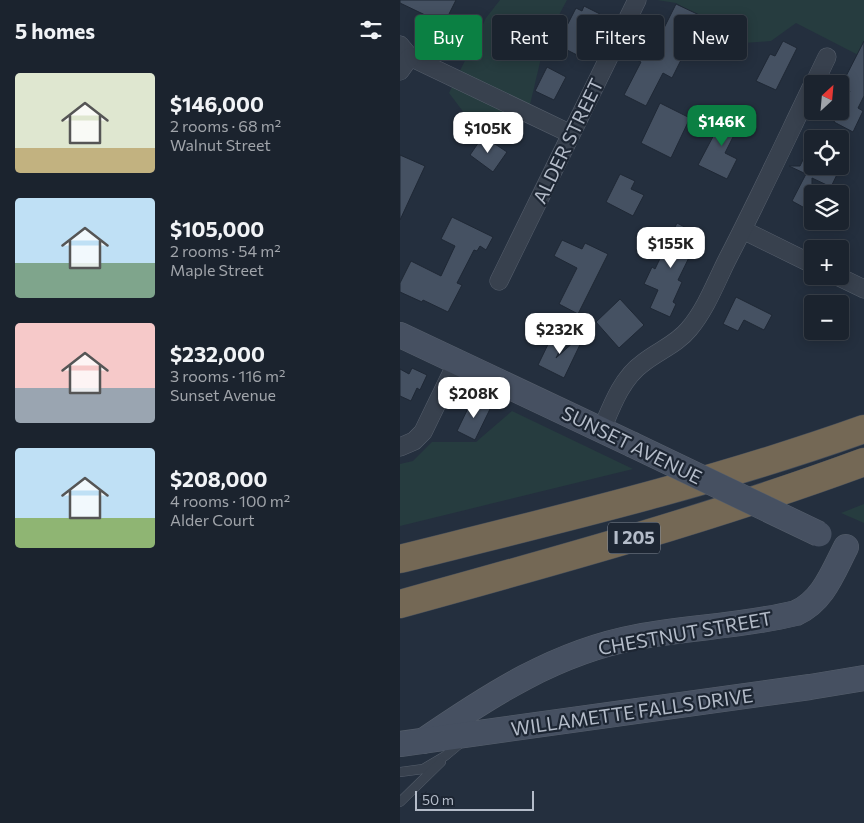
<!DOCTYPE html>
<html lang="en">
<head>
<meta charset="utf-8">
<style>
	:root { --surface:#1b232e; --page:#242b36; --text:#f1f3f6; --muted:#a0a4aa; --line:#39404a; --accent:#0b8043 }
	body { margin:0; font-family:Commissioner,sans-serif; background:var(--page); color:var(--text); height:100vh; display:flex; flex-direction:column; font-size:19px; white-space:nowrap }
	* { box-sizing:border-box; margin:0 }
	p { font-size:16px; color:var(--muted) }
	.icon { flex:none; width:28px; height:28px; fill:none; stroke:currentColor; stroke-width:2; stroke-linecap:round; stroke-linejoin:round }
	.map { position:relative; flex:1; overflow:hidden }
	.side { display:flex; flex-direction:column; background:var(--surface); width:400px }
	.side>* { flex:none }
	.banner { position:absolute; left:15px; top:15px; width:374px; height:45px; display:flex; gap:10px }
	.needle { width:32px; rotate:26deg }
	.buttons { position:absolute; left:404px; top:75px; display:grid; gap:10px }
	.buttons a { display:grid; place-items:center; width:45px; height:45px; border-radius:5px; background:var(--surface); box-shadow:0 2px 12px #0003,0 0 0 1px var(--line); font-size:25px }
	.scale { position:absolute; left:15px; bottom:12px; width:119px; box-sizing:border-box; padding-left:5px; border:2px solid #b4bcc9; border-top:0; font-size:14px; line-height:18px; white-space:nowrap; color:#b4bcc9; -webkit-text-stroke:4px #1d2633; paint-order:stroke }
	.price { position:absolute; translate:-50% -42px; padding:0 11px; border-radius:10px; background:#fff; color:#222; font-size:16px; line-height:32px; filter:drop-shadow(0 1px 2px #0008) }
	.price::after { content:''; position:absolute; left:50%; top:30px; width:15px; height:11px; margin-left:-8px; background:inherit; clip-path:polygon(0 0,100% 0,50% 100%) }
	.price.active { background:var(--accent); color:#fff }
	ul { padding:0; list-style:none }
	li { display:flex; align-items:center; gap:15px; height:125px; padding:0 15px }
	li span { display:grid; place-items:center; flex:none; width:140px; height:100px; border-radius:5px; color:#555 }
	li>.icon { margin-inline-start:auto }
	span .icon { width:60px; height:60px; fill:#fffc; stroke-width:1 }
	li b { font-size:21px }
	h2 { display:flex; justify-content:space-between; align-items:center; height:60px; padding:0 15px; font-size:21px }
	.pill { padding:0 18px; border-radius:5px; background:var(--surface); box-shadow:0 2px 12px #0003,0 0 0 1px var(--line); font-size:18px; line-height:45px }
	.pill.active { background:var(--accent); color:#fff }
	main { display:flex; flex:1; min-height:0 }
	.map>svg:first-child { display:block }
	.green { fill:#263c3f }
	.building { fill:#455162; stroke:#1f2835 }
	.lines { fill:none; stroke-linecap:round; stroke-linejoin:round }
	.lane-casing { stroke:#565f6c; stroke-width:10 }
	.street-casing { stroke:#565f6c; stroke-width:19 }
	.secondary-casing { stroke:#565f6c; stroke-width:26 }
	.highway-casing { stroke:#434c59; stroke-width:29 }
	.lane { stroke:#38414e; stroke-width:9 }
	.street { stroke:#38414e; stroke-width:18 }
	.secondary { stroke:#465061; stroke-width:25 }
	.highway { stroke:#746855; stroke-width:28 }
	.secondary-bridge-casing { stroke:#565f6c; stroke-width:26; stroke-linecap:butt }
	.secondary-bridge { stroke:#465061; stroke-width:25 }
	.labels { text-anchor:middle; stroke-width:4.5; stroke-linejoin:round; paint-order:stroke }
	.shield { fill:#1d2633; stroke:#878f9c; stroke-width:1 }
	.shield-label { font-size:18px; font-weight:bold; fill:#b4bcc9 }
	.street-label { font-size:19px; fill:#b4bcc9; stroke:#1d2633 }
</style>
</head>
<body>
<main>
<section class="side">
<h2>5 homes<svg class="icon" aria-label="filters" viewBox="0 0 24 24"><path d="M4 7h16M4 17h16"/><circle cx="9" cy="7" r="2"/><circle cx="15" cy="17" r="2"/></svg></h2>
<ul>
<li><span style="background:linear-gradient(#dfe7d0 75%,#c2b280 0)"><svg class="icon" aria-label="home" viewBox="0 0 24 24"><path d="M3 11l9-7 9 7M6 9v11h12V9"/></svg></span><div><b>$146,000</b><p>2 rooms · 68 m²</p><p>Walnut Street</p></div></li>
<li><span style="background:linear-gradient(#bfe0f5 65%,#7fa58c 0)"><svg class="icon" aria-label="home" viewBox="0 0 24 24"><path d="M3 11l9-7 9 7M6 9v11h12V9"/></svg></span><div><b>$105,000</b><p>2 rooms · 54 m²</p><p>Maple Street</p></div></li>
<li><span style="background:linear-gradient(#f6c9c9 65%,#9aa5b1 0)"><svg class="icon" aria-label="home" viewBox="0 0 24 24"><path d="M3 11l9-7 9 7M6 9v11h12V9"/></svg></span><div><b>$232,000</b><p>3 rooms · 116 m²</p><p>Sunset Avenue</p></div></li>
<li><span style="background:linear-gradient(#bfe0f5 70%,#8fb573 0)"><svg class="icon" aria-label="home" viewBox="0 0 24 24"><path d="M3 11l9-7 9 7M6 9v11h12V9"/></svg></span><div><b>$208,000</b><p>4 rooms · 100 m²</p><p>Alder Court</p></div></li>
</ul>
</section>
<div class="map">
<svg width="464" height="823" viewBox="0 0 464 823">
	<rect width="100%" height="100%" fill="#242f3e"/>
	<g class="green">
		<path d="M100 0H167L145 41 129 109 114 135 80 134 49 93 86 18Z"/>
		<path d="M257 0H464V58L396 23 371 41 344 43 276 3Z"/>
		<path d="M112 411 233 469 0 526V464L13 461 32 442H76Z"/>
		<path d="M464 504V523L441 513Z"/>
	</g>
	<g class="building">
		<path d="M0 0H56L44 24 0 3Z"/>
		<path d="M276 4 310 20 296 48 289 44 272 78 263 73 246 106 224 95 241 62 235 59 248 33 259 38Z"/>
		<path d="M184 6 200 14 179 56 157 45 176 8 182 11Z"/>
		<path d="M383 41 397 48 376 90 356 81 370 54 375 56Z"/>
		<path d="M464 41V96L458 108 463 111 453 132 434 122 450 91 441 86Z"/>
		<path d="M147 67 166 77 154 100 135 91Z"/>
		<path d="M260 103 290 118 271 158 241 143Z"/>
		<path d="M327 110 343 117 325 153 337 159 327 179 298 165Z"/>
		<path d="M83 136 107 152 93 172 70 155Z"/>
		<path d="M412 141V166H441L431 187 412 178V212L392 201 406 174 389 166H400Z"/>
		<path d="M0 155 25 166 0 220Z"/>
		<path d="M220 174 235 181 231 189 244 195 233 216 206 202Z"/>
		<path d="M52 217 93 237 86 250 80 246 77 251 74 250 57 283 62 285 48 312 23 300 22 302 0 292V283L11 261 41 276 55 246 41 239Z"/>
		<path d="M277 223 300 235 278 280 282 282 273 302 276 304 270 317 250 308 258 290 244 284 252 267 255 269Z"/>
		<path d="M162 240 182 249 185 243 208 254 178 314 159 304 177 268 154 256Z"/>
		<path d="M336 297 372 315 364 330 344 320 338 331 323 324Z"/>
		<path d="M220 299 244 325 219 348 196 322Z"/>
		<path d="M187 330 164 378 138 365 154 332 166 338 156 358Z"/>
		<path d="M12 368 27 375 20 390 17 388 11 401 0 396V369L9 374Z"/>
		<path d="M73 398 91 407 75 440 57 431Z"/>
	</g>
	<g class="lines">
		<g class="lane-casing">
			<g id="lane">
				<path d="M0 772 23 769 45 756 63 741"/>
				<path d="M0 802 41 762"/>
			</g>
		</g>
		<g class="street-casing">
			<g id="street">
				<path d="M0 45 10 57 171 134"/>
				<path d="M0 71 10 57"/>
				<path d="M414 84 427 57"/>
				<path d="M343 230 412 264"/>
				<path d="M437 276 464 289"/>
				<path d="M99 281 237 0"/>
				<path d="M202 429C212 405 222 378 243 363 258 351 277 344 289 329 306 309 316 282 327 260 357 202 384 144 412 86"/>
				<path d="M0 447 14 441 23 432 57 362"/>
			</g>
		</g>
		<g class="secondary-casing">
			<g id="secondary">
				<path d="M0 335 231 444"/>
				<path d="M23 741C90 695 156 652 237 637 290 627 344 626 396 613 423 601 433 572 446 547"/>
				<path d="M0 744 410 687 464 678"/>
			</g>
		</g>
		<g class="highway-casing">
			<g id="highway">
				<path d="M0 559C156 520 313 483 464 429"/>
				<path d="M0 604C156 561 312 518 464 462"/>
			</g>
		</g>
		<use href="#lane" class="lane"/>
		<use href="#street" class="street"/>
		<use href="#secondary" class="secondary"/>
		<use href="#highway" class="highway"/>
		<g class="secondary-bridge-casing">
			<path id="secondary-bridge" d="M231 444 419 534"/>
		</g>
		<use href="#secondary-bridge" class="secondary-bridge"/>
	</g>
	<g class="labels">
		<rect class="shield" x="208" y="522.5" width="52" height="31" rx="4"/>
		<g class="shield-label">
			<text x="234" y="544">I 205</text>
		</g>
		<g class="street-label">
			<text transform="translate(168 141) rotate(-64)" y="7">ALDER STREET</text>
			<text transform="translate(232 445) rotate(26)" y="7">SUNSET AVENUE</text>
			<text transform="translate(285 633) rotate(-10)" y="7">CHESTNUT STREET</text>
			<text transform="translate(232 712) rotate(-8)" y="7">WILLAMETTE FALLS DRIVE</text>
		</g>
	</g>
</svg>
<div class="buttons">
<a><svg class="needle" viewBox="-14 -14 28 28"><path d="M0-13l5 13h-10z" fill="#e53935"/><path d="M0 13l5-13h-10z" fill="#a0a4aa"/></svg></a>
<a><svg class="icon" aria-label="locate" viewBox="0 0 24 24"><circle cx="12" cy="12" r="6"/><path d="M12 2v4M12 18v4M2 12h4M18 12h4"/></svg></a>
<a><svg class="icon" aria-label="layers" viewBox="0 0 24 24"><path d="M12 4l9 5-9 5-9-5zM3 14l9 5 9-5"/></svg></a>
<a>+</a>
<a>−</a>
</div>
<div class="scale">50 m</div>
<b class="price active" style="left:322px;top:147px">$146K</b>
<b class="price" style="left:88px;top:154px">$105K</b>
<b class="price" style="left:271px;top:269px">$155K</b>
<b class="price" style="left:160px;top:355px">$232K</b>
<b class="price" style="left:74px;top:419px">$208K</b>
<div class="banner">
<a class="pill active">Buy</a>
<a class="pill">Rent</a>
<a class="pill">Filters</a>
<a class="pill">New</a>
</div>
</div>
</main>
</body>
</html>
